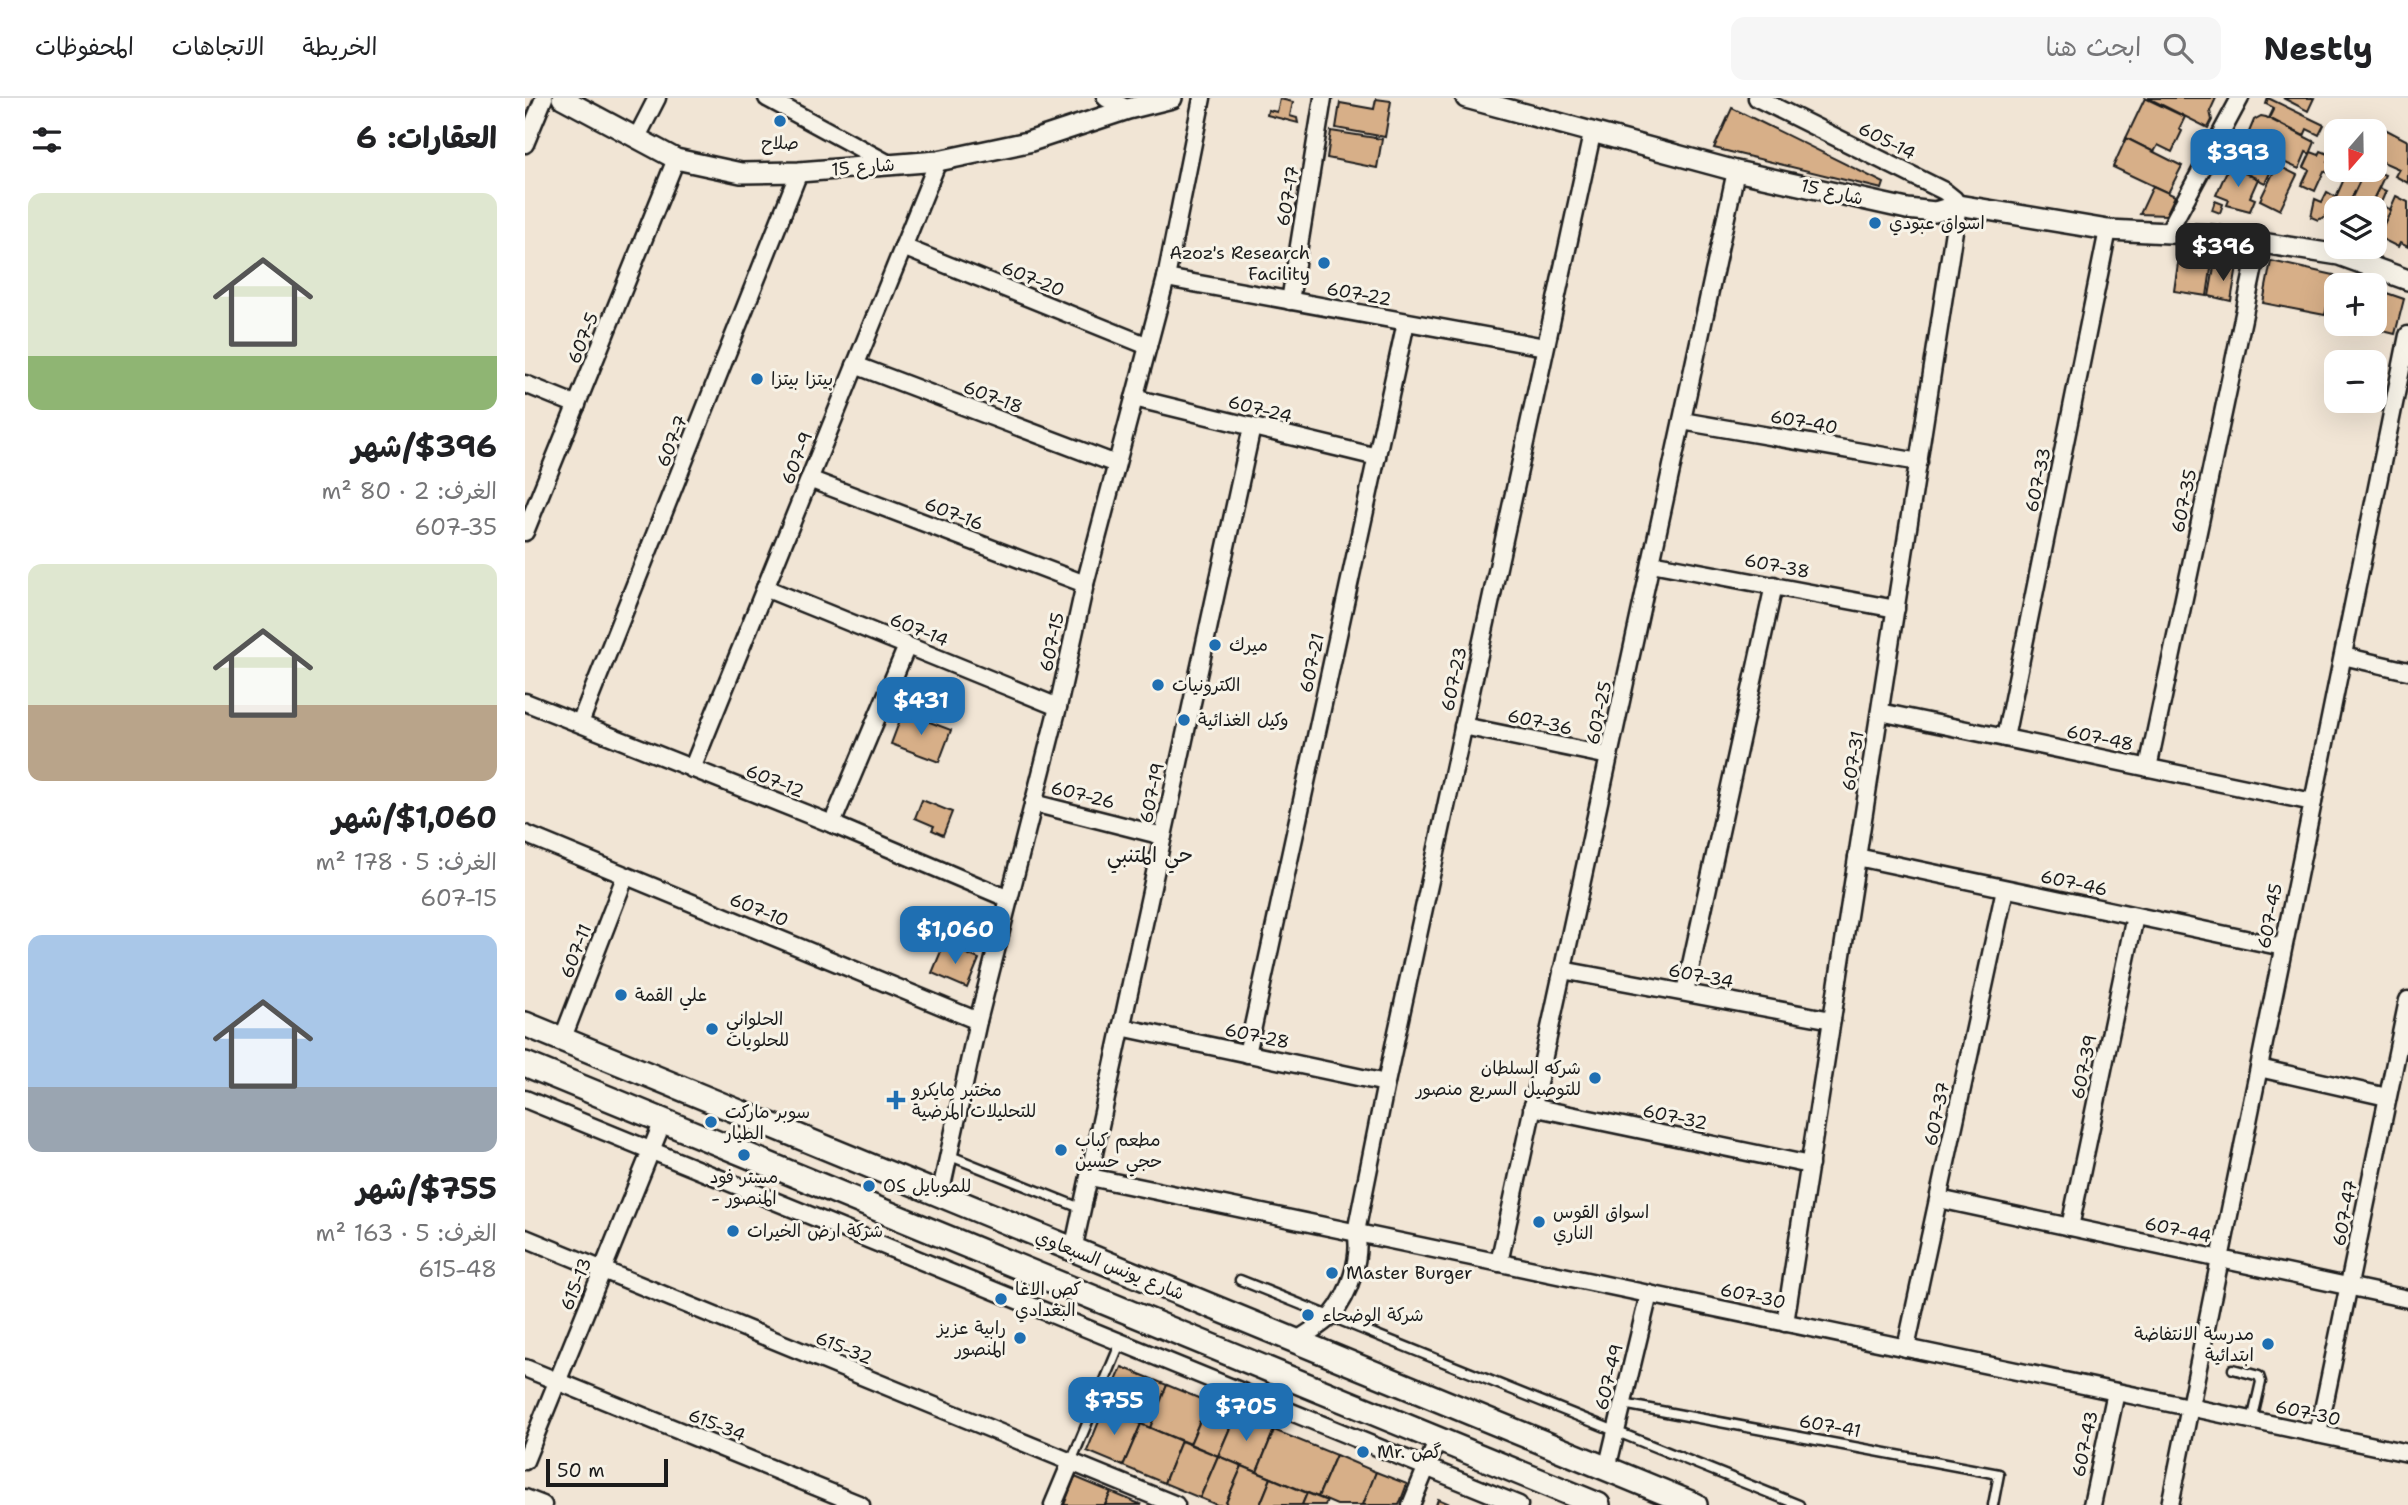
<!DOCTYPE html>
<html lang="ar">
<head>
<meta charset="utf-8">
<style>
	:root { --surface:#fff; --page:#f6f6f6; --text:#202124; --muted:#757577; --line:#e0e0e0; --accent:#1f6fb2 }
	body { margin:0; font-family:"Shantell Sans","Playpen Sans Arabic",sans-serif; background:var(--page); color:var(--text); direction:rtl; height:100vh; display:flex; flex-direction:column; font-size:26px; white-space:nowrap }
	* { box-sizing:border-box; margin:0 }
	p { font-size:23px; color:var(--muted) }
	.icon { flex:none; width:38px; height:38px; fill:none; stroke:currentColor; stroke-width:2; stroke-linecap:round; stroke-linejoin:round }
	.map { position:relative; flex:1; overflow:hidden; direction:ltr }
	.panel { display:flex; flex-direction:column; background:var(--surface); width:525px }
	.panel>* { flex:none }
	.needle { width:46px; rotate:200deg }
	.tools { position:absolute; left:1799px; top:21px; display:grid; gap:14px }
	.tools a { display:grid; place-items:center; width:63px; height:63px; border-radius:14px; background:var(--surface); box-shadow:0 7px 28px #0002; font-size:35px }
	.scale { position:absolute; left:21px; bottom:18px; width:122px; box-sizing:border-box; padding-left:7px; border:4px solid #1c1c1c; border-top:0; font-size:19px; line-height:24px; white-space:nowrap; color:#1c1c1c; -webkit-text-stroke:5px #f7f3e8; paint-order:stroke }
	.price { position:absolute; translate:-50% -60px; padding:0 16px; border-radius:14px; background:var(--accent); color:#fff; font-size:23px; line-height:46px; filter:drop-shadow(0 2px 4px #0008) }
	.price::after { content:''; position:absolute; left:50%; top:42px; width:21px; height:16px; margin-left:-10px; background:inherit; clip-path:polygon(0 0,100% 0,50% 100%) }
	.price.selected { background:#222; color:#fff }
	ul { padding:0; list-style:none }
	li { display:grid; align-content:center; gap:14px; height:371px; padding:0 28px }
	li span { display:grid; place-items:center; height:217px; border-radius:14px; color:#555 }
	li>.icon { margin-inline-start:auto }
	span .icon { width:126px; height:126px; fill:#fffc; stroke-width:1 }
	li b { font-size:30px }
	h2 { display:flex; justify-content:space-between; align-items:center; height:84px; padding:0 28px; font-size:30px }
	header { display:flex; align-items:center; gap:42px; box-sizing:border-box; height:98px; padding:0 35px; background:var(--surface); border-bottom:2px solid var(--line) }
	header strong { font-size:33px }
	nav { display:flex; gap:38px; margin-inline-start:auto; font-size:24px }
	.search { width:490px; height:63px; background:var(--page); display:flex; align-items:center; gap:18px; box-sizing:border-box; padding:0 24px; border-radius:14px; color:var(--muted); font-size:26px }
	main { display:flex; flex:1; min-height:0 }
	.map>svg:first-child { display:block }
	.building { fill:#d7af88; stroke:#1c1c1c; stroke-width:2 }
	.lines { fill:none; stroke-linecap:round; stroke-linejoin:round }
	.service-casing { stroke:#1c1c1c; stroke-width:13 }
	.minor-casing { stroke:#1c1c1c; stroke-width:21 }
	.tertiary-casing { stroke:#1c1c1c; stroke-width:24 }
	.secondary-casing { stroke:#1c1c1c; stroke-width:28 }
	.service { stroke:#f7f3e8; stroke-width:8 }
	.minor { stroke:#f7f3e8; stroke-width:16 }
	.tertiary { stroke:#f7f3e8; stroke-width:19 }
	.secondary { stroke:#f7f3e8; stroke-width:23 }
	.poi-dot { fill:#1f6fb2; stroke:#f7f3e8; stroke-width:2.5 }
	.labels { text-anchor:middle; stroke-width:6; stroke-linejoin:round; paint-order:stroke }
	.street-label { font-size:18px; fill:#1c1c1c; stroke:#f7f3e8 }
	.poi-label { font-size:18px; fill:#1c1c1c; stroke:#f7f3e8; text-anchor:start }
	.quarter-label { font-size:21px; fill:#1c1c1c; stroke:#f7f3e8 }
</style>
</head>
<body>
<header>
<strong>Nestly</strong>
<div class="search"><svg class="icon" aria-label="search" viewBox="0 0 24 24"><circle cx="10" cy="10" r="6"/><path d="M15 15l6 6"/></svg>ابحث هنا</div>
<nav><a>الخريطة</a><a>الاتجاهات</a><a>المحفوظات</a></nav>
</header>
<main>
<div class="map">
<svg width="1883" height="1407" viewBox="0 0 1883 1407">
	<rect width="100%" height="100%" fill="#f1e5d5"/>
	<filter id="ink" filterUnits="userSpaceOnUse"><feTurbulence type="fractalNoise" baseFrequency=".0143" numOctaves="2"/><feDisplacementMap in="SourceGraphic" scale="14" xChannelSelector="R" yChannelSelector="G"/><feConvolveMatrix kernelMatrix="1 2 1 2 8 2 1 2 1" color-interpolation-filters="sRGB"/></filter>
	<g filter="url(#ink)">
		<g class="building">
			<path d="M1620 0 1660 19 1654 31 1657 33 1647 54 1633 47 1629 54 1601 40Z"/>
			<path d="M1623 0H1691L1685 13 1687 22 1683 30Z"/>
			<path d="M1743 0 1799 27 1794 37 1782 31 1779 38 1744 20 1749 10 1741 6Z"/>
			<path d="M1758 0H1789L1783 13Z"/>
			<path d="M755 1 768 4 765 18 772 20 773 25 742 17 743 12 752 14Z"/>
			<path d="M851 1 866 3 860 39 811 30 815 5 849 11Z"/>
			<path d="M1207 10 1359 85 1357 91 1189 50Z"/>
			<path d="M1736 18 1741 19 1790 44 1785 56 1781 54 1774 71 1714 44 1726 39 1724 34 1729 22Z"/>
			<path d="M1858 30 1883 43V85L1870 78 1874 71 1856 63 1854 68 1850 66V46Z"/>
			<path d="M806 33 857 41 852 70 802 60Z"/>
			<path d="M1601 40 1657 68 1643 95 1588 69Z"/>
			<path d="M1720 47 1752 61 1740 85 1704 68 1709 58 1711 59 1717 48 1719 49Z"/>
			<path d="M1796 53 1806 57 1803 64 1811 68V72H1819L1815 80 1799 73 1790 93 1777 87 1784 72 1779 69 1786 54 1794 57Z"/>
			<path d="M1752 67 1772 77 1755 112 1735 102Z"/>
			<path d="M1704 68 1733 81 1725 99 1730 101 1725 113 1702 107 1704 102 1691 97Z"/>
			<path d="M1823 72H1840L1823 109 1811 110V118L1809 117 1808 119 1803 117 1793 122 1786 119 1790 101 1797 104 1802 94 1811 99Z"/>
			<path d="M1840 72H1849L1860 77 1844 110H1822Z"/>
			<path d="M1628 88 1650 98 1641 117 1615 116Z"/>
			<path d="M1854 90 1861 93 1850 118V110H1844Z"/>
			<path d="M1871 98 1883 104V149L1875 145 1873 149 1853 139Z"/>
			<path d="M1690 103 1698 106 1695 115 1687 112Z"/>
			<path d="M1855 106 1866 112 1855 134 1850 132V118Z"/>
			<path d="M1664 162 1687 164 1682 198 1649 193 1653 165 1662 166Z"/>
			<path d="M1746 163 1809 177 1800 217 1738 205Z"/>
			<path d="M1703 167 1712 168 1706 203 1684 198 1689 169 1703 171Z"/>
			<path d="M1810 178 1839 187H1811V220L1802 217Z"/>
			<path d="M1850 191 1879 201 1870 236 1838 228V226H1850Z"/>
			<path d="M378 614 426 632 414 664 366 646Z"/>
			<path d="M397 702 427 714 418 737 407 732 409 728 390 720Z"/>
			<path d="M419 846 454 861 442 890 407 875Z"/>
			<path d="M597 1269 642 1287 625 1330 579 1311Z"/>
			<path d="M642 1287 683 1304 665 1346 625 1330Z"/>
			<path d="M683 1304 711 1316 693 1358 665 1346Z"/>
			<path d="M579 1311 616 1326 598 1368 562 1353Z"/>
			<path d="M711 1316 749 1332 732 1374 693 1358Z"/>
			<path d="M616 1326 656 1343 639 1385 598 1368Z"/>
			<path d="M749 1332 811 1357 793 1399 732 1374Z"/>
			<path d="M656 1343 693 1358 675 1400 639 1385Z"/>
			<path d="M811 1357 851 1374 838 1407H812L793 1399Z"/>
			<path d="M693 1358 717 1368 700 1407H692L675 1400Z"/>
			<path d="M717 1368 746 1380 735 1407H700Z"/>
			<path d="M851 1374 882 1386 874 1407H838Z"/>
			<path d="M550 1379 586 1394 580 1407H539Z"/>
			<path d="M746 1380 782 1395 777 1407H735Z"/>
			<path d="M586 1394 617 1407H580Z"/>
			<path d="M782 1395 802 1403 800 1407H777Z"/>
			<path d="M913 1401 927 1407H911Z"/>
		</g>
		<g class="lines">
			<g class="service-casing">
				<g id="service">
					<path d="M423 1057 558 1111"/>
					<path d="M715 1182 1274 1407"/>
					<path d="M1708 1271 1734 1278 1736 1284 1727 1323"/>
					<path d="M1098 1306 1474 1376 1468 1407"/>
					<path d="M546 1364 596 1244"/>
				</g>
			</g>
			<g class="minor-casing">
				<g id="minor">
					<path d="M242 0 366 67"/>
					<path d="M581 0 603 11"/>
					<path d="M1232 0 1419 93 1429 101 1433 107 1260 1225"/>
					<path d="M111 41 132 0"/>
					<path d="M0 46 19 0"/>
					<path d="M1643 134 1715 0"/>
					<path d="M378 149 623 248"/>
					<path d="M641 180 1020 249"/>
					<path d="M765 203 798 0"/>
					<path d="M330 267 591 366"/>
					<path d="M0 286 52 307"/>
					<path d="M609 300 852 359"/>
					<path d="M1157 323 1394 364"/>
					<path d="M284 381 560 486"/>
					<path d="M0 434 151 61"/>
					<path d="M1126 465 1371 511"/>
					<path d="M240 490 533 609"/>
					<path d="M1818 558 1883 573"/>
					<path d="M0 604 307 726 484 801"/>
					<path d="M1355 614 1788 704"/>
					<path d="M55 625 274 74"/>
					<path d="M938 628 1084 658"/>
					<path d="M1480 640 1583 132"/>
					<path d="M1623 670 1734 145"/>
					<path d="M167 671 413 63"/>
					<path d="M508 705 638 738"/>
					<path d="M307 726 382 548"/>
					<path d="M0 736 453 923"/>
					<path d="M1332 759 1758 849"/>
					<path d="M1037 872 1307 922"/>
					<path d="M1160 894 1249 487"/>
					<path d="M596 929 861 985"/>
					<path d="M37 942 100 779"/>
					<path d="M722 956 881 224"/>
					<path d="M1734 970 1862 999"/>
					<path d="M0 1001 994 1407"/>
					<path d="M1007 1009 1285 1067"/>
					<path d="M565 1079 1883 1355"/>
					<path d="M415 1097 453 923 533 609 560 486 641 180 677 0"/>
					<path d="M1414 1101 1883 1201"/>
					<path d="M1545 1129 1610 818"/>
					<path d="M0 1140 651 1407"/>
					<path d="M548 1152 727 329"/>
					<path d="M974 1165 1211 73"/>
					<path d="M771 1243C782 1235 797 1227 807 1217 824 1197 837 1159 831 1134L861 985 1067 36"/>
					<path d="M1381 1250 1480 791"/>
					<path d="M0 1270 336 1407"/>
					<path d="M1793 1336 1883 902"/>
					<path d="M0 1363 138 1023"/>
					<path d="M1082 1371 1124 1196"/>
					<path d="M0 1400 18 1407"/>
					<path d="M528 1407 546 1364"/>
					<path d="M886 1407 913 1341"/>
					<path d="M1567 1407 1591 1294"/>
					<path d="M1645 1407 1883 237"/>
				</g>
			</g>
			<g class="tertiary-casing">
				<g id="tertiary">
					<path d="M37 0 151 61 216 75 274 74 413 63 503 44 603 11 647 0"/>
					<path d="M941 0 1211 73 1382 111 1410 114 1433 107 1583 132 1686 137 1814 157 1883 182"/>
				</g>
			</g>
			<g class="secondary-casing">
				<g id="secondary">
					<path d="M0 926 1170 1407"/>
					<path d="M0 966 1073 1407"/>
				</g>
			</g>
			<use href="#service" class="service"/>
			<use href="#minor" class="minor"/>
			<use href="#tertiary" class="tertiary"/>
			<use href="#secondary" class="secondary"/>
		</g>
	</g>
	<g class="poi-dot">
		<circle cx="255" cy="23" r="7"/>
		<circle cx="1350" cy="125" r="7"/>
		<circle cx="799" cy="165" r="7"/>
		<circle cx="232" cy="281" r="7"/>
		<circle cx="690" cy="547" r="7"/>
		<circle cx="633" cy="587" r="7"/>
		<circle cx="659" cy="622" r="7"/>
		<circle cx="96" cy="897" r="7"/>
		<circle cx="187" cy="931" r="7"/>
		<circle cx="1070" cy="980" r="7"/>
		<path d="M367.5 991.5h7v7h7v7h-7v7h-7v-7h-7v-7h7z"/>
		<circle cx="186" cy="1024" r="7"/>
		<circle cx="536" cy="1052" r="7"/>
		<circle cx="219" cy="1057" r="7"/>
		<circle cx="344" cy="1088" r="7"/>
		<circle cx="1014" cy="1124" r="7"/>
		<circle cx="208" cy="1133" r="7"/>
		<circle cx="807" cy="1175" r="7"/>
		<circle cx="476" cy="1201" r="7"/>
		<circle cx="783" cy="1217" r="7"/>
		<circle cx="495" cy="1240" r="7"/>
		<circle cx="1743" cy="1246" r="7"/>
		<circle cx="838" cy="1354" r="7"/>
	</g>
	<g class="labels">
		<g class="street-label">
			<text transform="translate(1362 43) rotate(27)" y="6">605-14</text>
			<text transform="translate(338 69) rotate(-5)" y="6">شارع 15</text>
			<text transform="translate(1307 94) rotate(13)" y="6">شارع 15</text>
			<text transform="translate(763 98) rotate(-80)" y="6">607-17</text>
			<text transform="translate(508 181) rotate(22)" y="6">607-20</text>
			<text transform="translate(834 196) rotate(10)" y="6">607-22</text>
			<text transform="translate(58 240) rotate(-68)" y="6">607-5</text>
			<text transform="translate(468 299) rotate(21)" y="6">607-18</text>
			<text transform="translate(735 311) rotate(14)" y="6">607-24</text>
			<text transform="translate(1279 324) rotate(10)" y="6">607-40</text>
			<text transform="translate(147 343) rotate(-68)" y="6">607-7</text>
			<text transform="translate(272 360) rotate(-68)" y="6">607-9</text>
			<text transform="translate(1513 382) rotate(-78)" y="6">607-33</text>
			<text transform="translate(1659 403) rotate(-78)" y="6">607-35</text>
			<text transform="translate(429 416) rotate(21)" y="6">607-16</text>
			<text transform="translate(1252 468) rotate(11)" y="6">607-38</text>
			<text transform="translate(394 532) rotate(22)" y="6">607-14</text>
			<text transform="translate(527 544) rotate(-78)" y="6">607-15</text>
			<text transform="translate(787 565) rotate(-78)" y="6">607-21</text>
			<text transform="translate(929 581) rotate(-78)" y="6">607-23</text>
			<text transform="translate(1074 615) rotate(-78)" y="6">607-25</text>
			<text transform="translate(1015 624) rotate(12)" y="6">607-36</text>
			<text transform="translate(1575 640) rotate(12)" y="6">607-48</text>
			<text transform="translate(1328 663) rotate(-81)" y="6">607-31</text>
			<text transform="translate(250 683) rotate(22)" y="6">607-12</text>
			<text transform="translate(627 695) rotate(-78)" y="6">607-19</text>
			<text transform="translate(558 697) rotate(14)" y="6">607-26</text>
			<text transform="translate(1549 785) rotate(12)" y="6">607-46</text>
			<text transform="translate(234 812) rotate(22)" y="6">607-10</text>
			<text transform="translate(1745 818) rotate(-79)" y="6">607-45</text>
			<text transform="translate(51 853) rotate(-69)" y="6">607-11</text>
			<text transform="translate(1176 878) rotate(11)" y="6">607-34</text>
			<text transform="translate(732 938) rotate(12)" y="6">607-28</text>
			<text transform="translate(1559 969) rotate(-78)" y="6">607-39</text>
			<text transform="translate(1412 1016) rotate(-78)" y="6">607-37</text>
			<text transform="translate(1150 1019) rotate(12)" y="6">607-32</text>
			<text transform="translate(1820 1115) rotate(-79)" y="6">607-47</text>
			<text transform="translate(1653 1132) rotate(12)" y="6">607-44</text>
			<text transform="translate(585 1167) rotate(22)" y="6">شارع يونس السبعاوي</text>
			<text transform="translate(51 1186) rotate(-68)" y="6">615-13</text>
			<text transform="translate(1228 1198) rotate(12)" y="6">607-30</text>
			<text transform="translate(319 1250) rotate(22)" y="6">615-32</text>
			<text transform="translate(1084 1279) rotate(-76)" y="6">607-49</text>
			<text transform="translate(1783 1315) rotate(12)" y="6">607-30</text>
			<text transform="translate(192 1327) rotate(22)" y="6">615-34</text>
			<text transform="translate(1305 1328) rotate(10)" y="6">607-41</text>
			<text transform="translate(1560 1346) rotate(-78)" y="6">607-43</text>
		</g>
		<g class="poi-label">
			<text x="255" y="51" text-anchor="middle">صلاح</text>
			<text x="1364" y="131">اسواق عبودي</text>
			<text x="785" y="161" text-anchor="end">Azoz's Research<tspan x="785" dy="21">Facility</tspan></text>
			<text x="246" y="287">بيتزا بيتزا</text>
			<text x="704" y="553">ميرك</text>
			<text x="647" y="593">الكترونيات</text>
			<text x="673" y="628">وكيل الغذائية</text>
			<text x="110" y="903">علي القمة</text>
			<text x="201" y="927">الحلواني<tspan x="201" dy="21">للحلويات</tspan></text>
			<text x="1056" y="976" text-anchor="end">شركه السلطان<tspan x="1056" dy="21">للتوصيل السريع منصور</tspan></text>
			<text x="387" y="998">مختبر مايكرو<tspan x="387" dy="21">للتحليلات المرضية</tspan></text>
			<text x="200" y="1020">سوبر ماركت<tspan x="200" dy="21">الطيار</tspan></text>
			<text x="550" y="1048">مطعم كباب<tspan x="550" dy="21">حجي حسين</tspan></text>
			<text x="219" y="1085" text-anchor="middle">مستر فود<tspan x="219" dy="21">- المنصور</tspan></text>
			<text x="358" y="1094">OS للموبايل</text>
			<text x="1028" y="1120">اسواق القوس<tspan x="1028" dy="21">الناري</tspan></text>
			<text x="222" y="1139">شركة ارض الخيرات</text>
			<text x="821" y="1181">Master Burger</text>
			<text x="490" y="1197">كص الاغا<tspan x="490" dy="21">البغدادي</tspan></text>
			<text x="797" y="1223">شركة الوضحاء</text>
			<text x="481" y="1236" text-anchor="end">رابية عزيز<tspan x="481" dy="21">المنصور</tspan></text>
			<text x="1729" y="1242" text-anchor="end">مدرسة الانتفاضة<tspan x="1729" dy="21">ابتدائية</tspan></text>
			<text x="852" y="1360">Mr. گص</text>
		</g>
		<g class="quarter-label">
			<text x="625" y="764">حي المتنبي</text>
		</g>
	</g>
</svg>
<div class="tools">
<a><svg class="needle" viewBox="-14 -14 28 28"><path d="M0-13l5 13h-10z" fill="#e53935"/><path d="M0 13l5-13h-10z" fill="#757577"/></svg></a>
<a><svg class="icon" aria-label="layers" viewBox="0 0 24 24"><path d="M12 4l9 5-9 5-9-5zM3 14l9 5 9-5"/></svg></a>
<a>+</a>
<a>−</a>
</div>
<div class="scale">50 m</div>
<b class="price" style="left:1713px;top:91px">$393</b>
<b class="price selected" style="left:1698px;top:185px">$396</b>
<b class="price" style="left:396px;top:639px">$431</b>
<b class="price" style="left:430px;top:868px">$1,060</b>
<b class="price" style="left:589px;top:1339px">$755</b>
<b class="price" style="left:721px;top:1345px">$705</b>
</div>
<section class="panel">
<h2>العقارات: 6<svg class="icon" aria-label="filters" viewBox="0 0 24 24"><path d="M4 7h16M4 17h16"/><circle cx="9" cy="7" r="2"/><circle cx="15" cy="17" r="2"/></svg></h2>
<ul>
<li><span style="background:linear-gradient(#dfe7d0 75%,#8fb573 0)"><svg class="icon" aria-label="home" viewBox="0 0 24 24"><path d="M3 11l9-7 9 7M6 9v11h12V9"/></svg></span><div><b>$396/شهر</b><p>الغرف: 2 · 80 m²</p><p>607-35</p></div></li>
<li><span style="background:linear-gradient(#dfe7d0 65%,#b9a48a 0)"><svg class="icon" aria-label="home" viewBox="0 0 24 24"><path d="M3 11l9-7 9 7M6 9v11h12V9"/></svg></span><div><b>$1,060/شهر</b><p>الغرف: 5 · 178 m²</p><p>607-15</p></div></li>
<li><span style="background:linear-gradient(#a9c7e8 70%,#9aa5b1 0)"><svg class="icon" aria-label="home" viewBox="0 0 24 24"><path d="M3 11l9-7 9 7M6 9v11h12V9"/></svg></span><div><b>$755/شهر</b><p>الغرف: 5 · 163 m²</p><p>615-48</p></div></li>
</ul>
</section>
</main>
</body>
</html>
